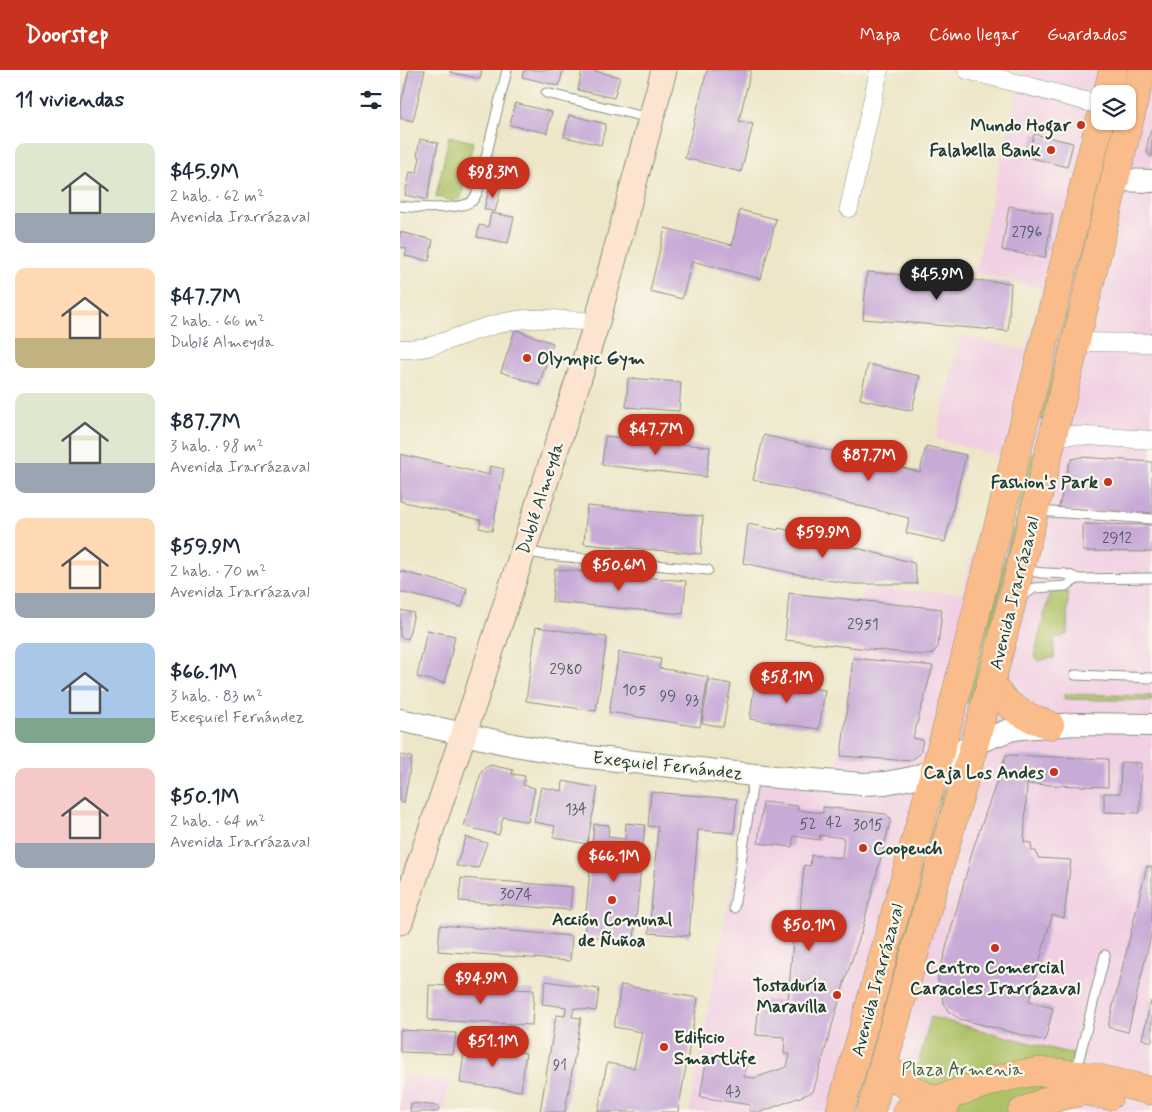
<!DOCTYPE html>
<html lang="es">
<head>
<meta charset="utf-8">
<style>
	:root { --surface:#fff; --page:#f6f6f7; --text:#1f2937; --muted:#747a83; --accent:#c8321e }
	body { margin:0; font-family:Mynerve,sans-serif; background:var(--page); color:var(--text); height:100vh; display:flex; flex-direction:column; font-size:19px; white-space:nowrap }
	* { box-sizing:border-box; margin:0 }
	p { font-size:16px; color:var(--muted) }
	.icon { flex:none; width:28px; height:28px; fill:none; stroke:currentColor; stroke-width:2; stroke-linecap:round; stroke-linejoin:round }
	.map { position:relative; flex:1; overflow:hidden }
	.drawer { display:flex; flex-direction:column; background:var(--surface); width:400px }
	.drawer>* { flex:none }
	.fabs { position:absolute; left:691px; top:15px; display:grid; gap:10px }
	.fabs a { display:grid; place-items:center; width:45px; height:45px; border-radius:10px; background:var(--surface); box-shadow:0 1px 4px #0004; font-size:25px }
	.price { position:absolute; translate:-50% -42px; padding:0 11px; border-radius:18px; background:var(--accent); color:#fff; font-size:16px; line-height:32px; filter:drop-shadow(0 1px 2px #0008) }
	.price::after { content:''; position:absolute; left:50%; top:30px; width:15px; height:11px; margin-left:-8px; background:inherit; clip-path:polygon(0 0,100% 0,50% 100%) }
	.price.on { background:#222; color:#fff }
	ul { padding:0; list-style:none }
	li { display:flex; align-items:center; gap:15px; height:125px; padding:0 15px }
	li span { display:grid; place-items:center; flex:none; width:140px; height:100px; border-radius:10px; color:#555 }
	li>.icon { margin-inline-start:auto }
	span .icon { width:60px; height:60px; fill:#fffc; stroke-width:1 }
	li b { font-size:21px }
	h2 { display:flex; justify-content:space-between; align-items:center; height:60px; padding:0 15px; font-size:21px }
	header { display:flex; align-items:center; gap:30px; box-sizing:border-box; height:70px; padding:0 25px; background:var(--accent); color:#fff }
	header strong { font-size:24px }
	nav { display:flex; gap:28px; margin-inline-start:auto; font-size:18px }
	main { display:flex; flex:1; min-height:0 }
	.map>svg:first-child { display:block }
	.built { fill:#f1d0e3; fill-rule:evenodd }
	.green { fill:#adc165; stroke:#667f4c }
	.building { fill:#c8aad7 }
	.lines { fill:none; stroke-linecap:round; stroke-linejoin:round }
	.service-casing { stroke:#86927e; stroke-width:11 }
	.minor-casing { stroke:#86927e; stroke-width:19 }
	.tertiary-casing { stroke:#86927e; stroke-width:24 }
	.secondary-casing { stroke:#86927e; stroke-width:27 }
	.primary-casing { stroke:#86927e; stroke-width:29 }
	.service { stroke:#fff; stroke-width:9 }
	.minor { stroke:#fff; stroke-width:18 }
	.tertiary { stroke:#fff; stroke-width:22 }
	.secondary { stroke:#fde4d0; stroke-width:25 }
	.primary { stroke:#f9bc8a; stroke-width:28 }
	.poi-dot { fill:#c8321e; stroke:#fbf7ec; stroke-width:2 }
	.labels { text-anchor:middle; stroke-width:4.5; stroke-linejoin:round; paint-order:stroke }
	.number-label { font-size:15px; fill:#49585d }
	.poi-label { font-size:18px; font-weight:bold; fill:#1f3d34; stroke:#fbf7ec; text-anchor:end }
	.street-label { font-size:18px; fill:#1f3d34; stroke:#fbf7ec }
	.park-label { font-size:18px; fill:#425e40; stroke:#fbf7ec }
</style>
</head>
<body>
<header>
<strong>Doorstep</strong>
<nav><a>Mapa</a><a>Cómo llegar</a><a>Guardados</a></nav>
</header>
<main>
<section class="drawer">
<h2>11 viviendas<svg class="icon" aria-label="filters" viewBox="0 0 24 24"><path d="M4 7h16M4 17h16"/><circle cx="9" cy="7" r="2"/><circle cx="15" cy="17" r="2"/></svg></h2>
<ul>
<li><span style="background:linear-gradient(#dfe7d0 70%,#9aa5b1 0)"><svg class="icon" aria-label="home" viewBox="0 0 24 24"><path d="M3 11l9-7 9 7M6 9v11h12V9"/></svg></span><div><b>$45.9M</b><p>2 hab. · 62 m²</p><p>Avenida Irarrázaval</p></div></li>
<li><span style="background:linear-gradient(#ffd9b3 70%,#c2b280 0)"><svg class="icon" aria-label="home" viewBox="0 0 24 24"><path d="M3 11l9-7 9 7M6 9v11h12V9"/></svg></span><div><b>$47.7M</b><p>2 hab. · 66 m²</p><p>Dublé Almeyda</p></div></li>
<li><span style="background:linear-gradient(#dfe7d0 70%,#9aa5b1 0)"><svg class="icon" aria-label="home" viewBox="0 0 24 24"><path d="M3 11l9-7 9 7M6 9v11h12V9"/></svg></span><div><b>$87.7M</b><p>3 hab. · 98 m²</p><p>Avenida Irarrázaval</p></div></li>
<li><span style="background:linear-gradient(#ffd9b3 75%,#9aa5b1 0)"><svg class="icon" aria-label="home" viewBox="0 0 24 24"><path d="M3 11l9-7 9 7M6 9v11h12V9"/></svg></span><div><b>$59.9M</b><p>2 hab. · 70 m²</p><p>Avenida Irarrázaval</p></div></li>
<li><span style="background:linear-gradient(#a9c7e8 75%,#7fa58c 0)"><svg class="icon" aria-label="home" viewBox="0 0 24 24"><path d="M3 11l9-7 9 7M6 9v11h12V9"/></svg></span><div><b>$66.1M</b><p>3 hab. · 83 m²</p><p>Exequiel Fernández</p></div></li>
<li><span style="background:linear-gradient(#f6c9c9 75%,#9aa5b1 0)"><svg class="icon" aria-label="home" viewBox="0 0 24 24"><path d="M3 11l9-7 9 7M6 9v11h12V9"/></svg></span><div><b>$50.1M</b><p>2 hab. · 64 m²</p><p>Avenida Irarrázaval</p></div></li>
</ul>
</section>
<div class="map">
<svg width="752" height="1042" viewBox="0 0 752 1042">
	<rect width="100%" height="100%" fill="#fbf7ec"/>
	<filter id="ink" filterUnits="userSpaceOnUse"><feTurbulence type="fractalNoise" baseFrequency=".02" numOctaves="2"/><feDisplacementMap in="SourceGraphic" scale="10" xChannelSelector="R" yChannelSelector="G"/><feConvolveMatrix kernelMatrix="1 2 1 2 8 2 1 2 1" color-interpolation-filters="sRGB"/></filter>
	<filter id="wash" filterUnits="userSpaceOnUse"><feTurbulence type="fractalNoise" baseFrequency=".0096" numOctaves="4" result="noise"/><feDisplacementMap in="SourceGraphic" scale="20" xChannelSelector="R" yChannelSelector="G"/><feGaussianBlur stdDeviation="1.12" result="paint"/><feColorMatrix in="noise" values="0 0 0 0 0 0 0 0 0 0 0 0 0 0 0 0 0 1.4 0 .05"/><feComposite in="paint" operator="in"/></filter>
	<g filter="url(#wash)">
		<rect width="100%" height="100%" fill="#ede6c8"/>
		<g class="built">
			<path d="M622 0H752V1042H662L676 985 531 947 505 1042H289L351 708 434 717 462 519 562 523 598 386 536 369 561 265 626 280 642 219 575 202ZM700 24H728V51H700Z"/>
			<path d="M0 1005 49 1011 44 1042H0Z"/>
		</g>
		<g class="green">
			<path d="M49 66 73 72 61 128 54 131 36 127Z"/>
			<path d="M694 138 645 351 640 349Z"/>
			<path d="M633 381 637 382 572 634 567 633Z"/>
			<path d="M650 521 668 522 667 565H663V567H654V588H648L639 591 636 588 634 587Z"/>
			<path d="M664 624 752 626V631L664 629Z"/>
			<path d="M543 719 549 721 464 1018H459Z"/>
			<path d="M531 947 676 985 662 1042H505Z"/>
		</g>
		<g id="blocks">
			<g class="building">
				<path d="M9 0H25L13 51 0 48V38Z"/>
				<path d="M51 0H82L80 9 50 2Z"/>
				<path d="M124 0H163L159 16 122 7Z"/>
				<path d="M182 0H190L220 7 214 28 178 20Z"/>
				<path d="M307 0H351L339 51 353 54 341 102 285 88Z"/>
				<path d="M115 33 152 42 147 63 110 55Z"/>
				<path d="M169 45 206 54 201 75 164 67Z"/>
				<path d="M751 59H752V86H750L746 80Z"/>
				<path d="M634 64 673 73 667 97 628 87Z"/>
				<path d="M20 69 38 73 27 130 5 125 10 102 17 103 20 87 17 86Z"/>
				<path d="M90 116 101 118 95 142 84 139Z"/>
				<path d="M609 136 653 144 645 188 602 180Z"/>
				<path d="M340 140 376 149 361 209 292 191 282 229 250 221 265 158 332 175Z"/>
				<path d="M91 143 114 147 108 173 77 167 79 155 88 157Z"/>
				<path d="M0 162 33 170 29 191 5 186 7 179 0 177Z"/>
				<path d="M467 202 611 213 608 261 463 249Z"/>
				<path d="M115 260 153 273 139 315 101 302Z"/>
				<path d="M468 294 520 306 512 341 460 329Z"/>
				<path d="M228 308 281 312 279 341 226 337Z"/>
				<path d="M364 365 520 402 526 376 566 385 545 472 506 463 509 448 353 410Z"/>
				<path d="M205 366 310 377 306 407 202 395Z"/>
				<path d="M0 384 89 405 90 396 104 399 92 461 79 458 81 450 0 431Z"/>
				<path d="M681 387 752 392V443L658 441 669 394 672 389Z"/>
				<path d="M187 436 303 446 301 484 184 474Z"/>
				<path d="M348 454 378 460 379 458 514 493 517 514H454L426 510 343 493Z"/>
				<path d="M683 454 752 455V482L683 481Z"/>
				<path d="M155 499 286 511 283 544 152 532Z"/>
				<path d="M0 501 67 518 62 537 0 522Z"/>
				<path d="M389 523 542 539 538 577 532 584 525 585 385 570Z"/>
				<path d="M0 540 14 543 8 569 0 567Z"/>
				<path d="M136 557 207 567 196 641 126 631Z"/>
				<path d="M27 560 55 566 45 613 17 607Z"/>
				<path d="M219 582 261 589 259 598 308 607 300 657 209 642Z"/>
				<path d="M453 588 533 596 513 668 523 670 520 684 510 691 441 686Z"/>
				<path d="M309 610 331 614 323 657 302 653Z"/>
				<path d="M355 610 425 620 419 659 350 649Z"/>
				<path d="M0 685 12 687 4 733 0 732Z"/>
				<path d="M606 685 708 689V717L627 714 624 772 631 773 632 781H636L638 788 671 790 664 848 652 845 629 932 653 938 645 971 560 949 548 941 543 931 538 908 573 779Z"/>
				<path d="M721 692 741 693 740 743 704 742V723H720Z"/>
				<path d="M90 695 113 700 112 704 125 706 123 715 135 718 128 752 103 747 99 765 64 756 82 700Z"/>
				<path d="M163 711 198 718 187 774 153 767 155 756 134 752 141 717 162 721Z"/>
				<path d="M251 722 337 729 334 763 298 760 289 866 249 863 258 757 248 756Z"/>
				<path d="M363 732 398 736 397 740 423 743V737L486 744 491 749 462 860 446 907 413 1022 361 1042H349L350 1035 300 1027 307 987 347 989 344 1007 354 1008 387 997 390 984H384L385 967 356 965 359 929 388 932 394 857 390 856 392 842H400L404 795 410 796 411 785 442 788 444 768 420 765 419 770 394 766 392 777 358 773Z"/>
				<path d="M226 753 245 755 234 870 184 866 194 754 209 755 208 767 225 769Z"/>
				<path d="M66 767 87 773 78 798 56 796Z"/>
				<path d="M747 796 752 797V861L728 962 708 957Z"/>
				<path d="M61 808 172 817 170 840 59 831Z"/>
				<path d="M40 855 172 866 170 891 38 881Z"/>
				<path d="M146 911 199 919 196 941 174 938 172 947 181 948 165 1042H140L156 945 165 946 166 937 142 934Z"/>
				<path d="M29 915 134 920 132 955 28 950Z"/>
				<path d="M221 915 298 928 278 1042H198L207 993 234 998 242 962 214 957Z"/>
				<path d="M751 931 752 932V972L742 969Z"/>
				<path d="M0 960 56 963 53 984 0 982Z"/>
				<path d="M65 975 126 983 121 1021 60 1013Z"/>
				<path d="M11 1033 39 1036 38 1042H10Z"/>
			</g>
		</g>
	</g>
	<g filter="url(#ink)">
		<use href="#blocks" fill-opacity="0" stroke="#86927e" stroke-width="1"/>
		<g class="lines">
			<g class="service-casing">
				<g id="service">
					<path d="M146 23 249 48"/>
					<path d="M0 136C14 138 62 140 72 131 75 128 77 124 78 120L107 0"/>
					<path d="M637 441 752 449"/>
					<path d="M124 481 146 485 308 500"/>
					<path d="M624 498C628 499 632 501 636 502 650 505 665 500 677 509L752 508"/>
					<path d="M620 528 634 518 666 516 677 509"/>
					<path d="M675 605 752 608"/>
					<path d="M334 838 354 705"/>
					<path d="M676 1001 705 885"/>
				</g>
			</g>
			<g class="minor-casing">
				<g id="minor">
					<path d="M567 0 700 35"/>
					<path d="M449 138 479 0"/>
					<path d="M676 272 752 273"/>
					<path d="M0 279C12 279 23 279 34 275 60 267 84 255 112 251 139 246 169 251 197 252"/>
					<path d="M654 364 752 370"/>
				</g>
			</g>
			<g class="tertiary-casing">
				<g id="tertiary">
					<path d="M715 110 752 111"/>
					<path d="M0 650 114 675 180 686 354 705 462 714 485 713 512 708 526 703 575 673 610 660 622 658 675 654 752 655"/>
				</g>
			</g>
			<g class="secondary-casing">
				<path id="secondary" d="M0 852 76 627 197 252 264 0"/>
			</g>
			<g class="primary-casing">
				<g id="primary">
					<path d="M707 24 713 0"/>
					<path d="M591 612C603 636 625 647 650 655"/>
					<path d="M484 994 502 1012 510 1018 545 1036"/>
					<path d="M440 1042 553 635 700 51"/>
					<path d="M471 1042C508 897 554 754 592 609 645 407 691 203 742 0"/>
					<path d="M506 1042C527 1033 549 1025 571 1018 592 1011 615 1003 638 1002 677 1001 715 1012 752 1021"/>
					<path d="M622 1042 651 1029 684 1021 709 1026"/>
				</g>
			</g>
			<use href="#service" class="service"/>
			<use href="#minor" class="minor"/>
			<use href="#tertiary" class="tertiary"/>
			<use href="#secondary" class="secondary"/>
			<use href="#primary" class="primary"/>
		</g>
	</g>
	<g class="poi-dot">
		<circle cx="681" cy="55" r="5"/>
		<circle cx="651" cy="80" r="5"/>
		<circle cx="127" cy="288" r="5"/>
		<circle cx="708" cy="412" r="5"/>
		<circle cx="654" cy="702" r="5"/>
		<circle cx="463" cy="778" r="5"/>
		<circle cx="212" cy="830" r="5"/>
		<circle cx="595" cy="878" r="5"/>
		<circle cx="437" cy="925" r="5"/>
		<circle cx="264" cy="977" r="5"/>
	</g>
	<g class="labels">
		<g class="number-label">
			<text x="627" y="167">2796</text>
			<text x="717" y="473">2912</text>
			<text x="463" y="559">2951</text>
			<text x="166" y="604">2980</text>
			<text x="234" y="625">105</text>
			<text x="268" y="631">99</text>
			<text x="292" y="635">93</text>
			<text x="176" y="744">134</text>
			<text x="434" y="757">42</text>
			<text x="408" y="759">52</text>
			<text x="468" y="760">3015</text>
			<text x="116" y="829">3074</text>
			<text x="160" y="1000">91</text>
			<text x="333" y="1026">43</text>
		</g>
		<g class="poi-label">
			<text x="671" y="61">Mundo Hogar</text>
			<text x="641" y="86">Falabella Bank</text>
			<text x="137" y="294" text-anchor="start">Olympic Gym</text>
			<text x="698" y="418">Fashion's Park</text>
			<text x="644" y="708">Caja Los Andes</text>
			<text x="473" y="784" text-anchor="start">Coopeuch</text>
			<text x="212" y="855" text-anchor="middle">Acción Comunal<tspan x="212" dy="21">de Ñuñoa</tspan></text>
			<text x="595" y="903" text-anchor="middle">Centro Comercial<tspan x="595" dy="21">Caracoles Irarrázaval</tspan></text>
			<text x="427" y="921">Tostaduría<tspan x="427" dy="21">Maravilla</tspan></text>
			<text x="274" y="973" text-anchor="start">Edificio<tspan x="274" dy="21">Smartlife</tspan></text>
		</g>
		<g class="street-label">
			<text transform="translate(140 428) rotate(-72)" y="6">Dublé Almeyda</text>
			<text transform="translate(614 523) rotate(-76)" y="6">Avenida Irarrázaval</text>
			<text transform="translate(268 695) rotate(6)" y="6">Exequiel Fernández</text>
			<text transform="translate(477 910) rotate(-75)" y="6">Avenida Irarrázaval</text>
		</g>
		<g class="park-label">
			<text x="562" y="1005">Plaza Armenia</text>
		</g>
	</g>
</svg>
<div class="fabs">
<a><svg class="icon" aria-label="layers" viewBox="0 0 24 24"><path d="M12 4l9 5-9 5-9-5zM3 14l9 5 9-5"/></svg></a>
</div>
<b class="price" style="left:93px;top:129px">$98.3M</b>
<b class="price on" style="left:537px;top:231px">$45.9M</b>
<b class="price" style="left:256px;top:386px">$47.7M</b>
<b class="price" style="left:469px;top:412px">$87.7M</b>
<b class="price" style="left:423px;top:489px">$59.9M</b>
<b class="price" style="left:219px;top:522px">$50.6M</b>
<b class="price" style="left:387px;top:634px">$58.1M</b>
<b class="price" style="left:214px;top:813px">$66.1M</b>
<b class="price" style="left:409px;top:882px">$50.1M</b>
<b class="price" style="left:81px;top:935px">$94.9M</b>
<b class="price" style="left:93px;top:998px">$51.1M</b>
</div>
</main>
</body>
</html>
